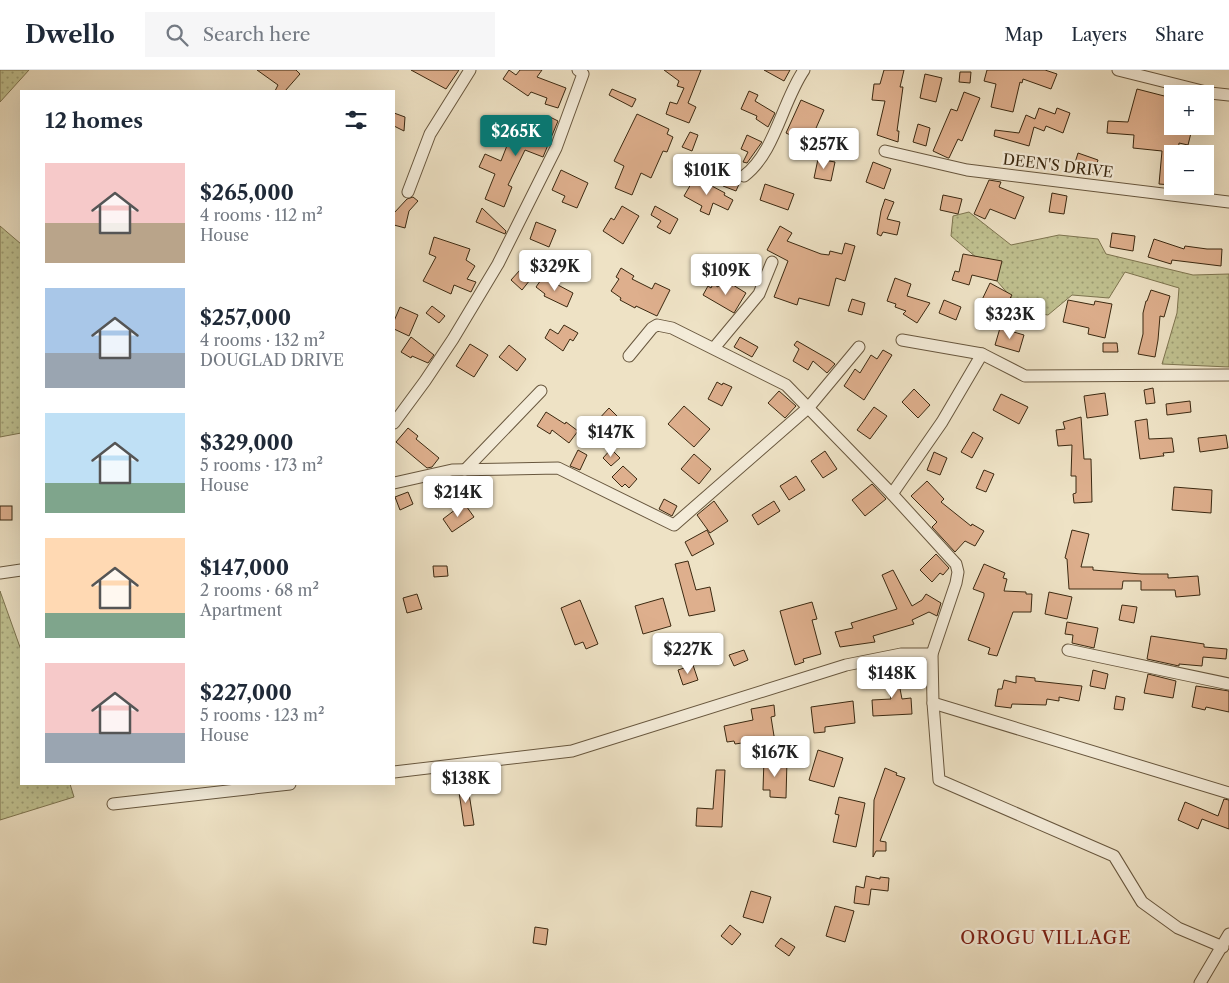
<!DOCTYPE html>
<html lang="en">
<head>
<meta charset="utf-8">
<style>
	:root { --surface:#fff; --page:#f6f6f7; --text:#1f2937; --muted:#747a83; --line:#e0e1e3; --accent:#0f766e }
	body { margin:0; font-family:"Libre Caslon Text",serif; background:var(--page); color:var(--text); height:100vh; display:flex; flex-direction:column; font-size:19px; white-space:nowrap }
	* { box-sizing:border-box; margin:0 }
	p { font-size:16px; color:var(--muted) }
	.icon { flex:none; width:28px; height:28px; fill:none; stroke:currentColor; stroke-width:2; stroke-linecap:round; stroke-linejoin:round }
	.map { position:relative; flex:1; overflow:hidden }
	.details { position:absolute; left:20px; top:20px; width:375px; height:695px; display:flex; flex-direction:column; background:var(--surface); border-radius:0px; box-shadow:0 5px 20px #0002 }
	.details>* { flex:none }
	.fabs { position:absolute; left:1164px; top:15px; display:grid; gap:10px }
	.fabs a { display:grid; place-items:center; width:50px; height:50px; border-radius:0px; background:var(--surface); box-shadow:0 5px 20px #0002; font-size:25px }
	.price { position:absolute; translate:-50% -42px; padding:0 11px; border-radius:5px; background:#fff; color:#222; font-size:16px; line-height:32px; filter:drop-shadow(0 1px 2px #0008) }
	.price::after { content:''; position:absolute; left:50%; top:30px; width:15px; height:11px; margin-left:-8px; background:inherit; clip-path:polygon(0 0,100% 0,50% 100%) }
	.price.selected { background:var(--accent); color:#fff }
	ul { padding:0; list-style:none }
	li { display:flex; align-items:center; gap:15px; height:125px; padding:0 25px }
	li span { display:grid; place-items:center; flex:none; width:140px; height:100px; border-radius:0px; color:#555 }
	li>.icon { margin-inline-start:auto }
	span .icon { width:60px; height:60px; fill:#fffc; stroke-width:1 }
	li b { font-size:21px }
	h2 { display:flex; justify-content:space-between; align-items:center; height:60px; padding:0 25px; font-size:21px }
	header { display:flex; align-items:center; gap:30px; box-sizing:border-box; height:70px; padding:0 25px; background:var(--surface); border-bottom:1px solid var(--line) }
	header strong { font-size:24px }
	nav { display:flex; gap:28px; margin-inline-start:auto; font-size:18px }
	.search { width:350px; height:45px; background:var(--page); display:flex; align-items:center; gap:12px; box-sizing:border-box; padding:0 18px; border-radius:0px; color:var(--muted); font-size:19px }
	.map>svg:first-child { display:block }
	.grass { fill:url(#grass-dots); stroke:#7e7550 }
	.building { fill:#deaf8d; stroke:#3b2911 }
	.lines { fill:none; stroke-linecap:round; stroke-linejoin:round }
	.street-casing { stroke:#68573e; stroke-width:13 }
	.street { stroke:#f4ecd9; stroke-width:11 }
	.labels { text-anchor:middle; stroke-width:4.5; stroke-linejoin:round; paint-order:stroke }
	.street-label { font-size:15px; fill:#3b2911; stroke:#f4ecd9 }
	.quarter-label { font-size:18px; letter-spacing:1px; fill:#7a1f14; stroke:#f4ecd9 }
</style>
</head>
<body>
<header>
<strong>Dwello</strong>
<div class="search"><svg class="icon" aria-label="search" viewBox="0 0 24 24"><circle cx="10" cy="10" r="6"/><path d="M15 15l6 6"/></svg>Search here</div>
<nav><a>Map</a><a>Layers</a><a>Share</a></nav>
</header>
<div class="map">
<svg width="1229" height="913" viewBox="0 0 1229 913">
	<defs>
		<pattern id="grass-dots" width="8" height="8" patternUnits="userSpaceOnUse" patternTransform="scale(1.25)"><rect width="8" height="8" fill="#c0c190"/><path d="M2 2h.1M6 6h.1" fill="none" stroke="#9d9d74" stroke-width="1.8" stroke-linecap="round"/></pattern>
	</defs>
	<rect width="100%" height="100%" fill="#eee2c5"/>
	<filter id="stains"><feTurbulence type="fractalNoise" baseFrequency=".004" numOctaves="4"/><feColorMatrix values="0 0 0 0 .2 0 0 0 0 .09 0 0 0 0 .02 0 0 0 .5 -.17"/></filter>
	<radialGradient id="worn" r=".72"><stop offset=".6" stop-color="#630" stop-opacity="0"/><stop offset="1" stop-color="#630" stop-opacity=".3"/></radialGradient>
	<g class="grass">
		<path d="M0 0H29L0 32Z"/>
		<path d="M969 142 1011 175 1059 165 1098 169 1106 184 1193 205 1229 204V297L1162 294 1177 243 1179 218 1125 202 1109 228 1072 225 1048 245 1023 241 977 188 951 166 953 146Z"/>
		<path d="M0 156 21 174V363L0 367Z"/>
		<path d="M0 521 21 580V714H70L74 727 0 750Z"/>
	</g>
	<g class="building">
		<path d="M257 0H296L300 4 285 21H275L278 15Z"/>
		<path d="M411 0H459L446 19Z"/>
		<path d="M509 0 516 5 520 0H542L537 7 566 18 558 38 545 34 547 28 531 22 528 26 503 9Z"/>
		<path d="M664 0H701L688 33 696 37 689 53 666 44 670 32 677 34 684 18 677 16 679 11Z"/>
		<path d="M764 0H790L784 11Z"/>
		<path d="M884 0H904L900 17H903L897 61H899L898 72 877 65 885 31 872 30 874 14H880Z"/>
		<path d="M987 0H1045L1057 4 1051 19 1023 9 1022 13 1020 12 1013 42 991 37 996 14 984 11Z"/>
		<path d="M960 2H971L970 13 959 12Z"/>
		<path d="M925 4 942 8 936 32 920 28Z"/>
		<path d="M612 19 636 29 632 37 609 25Z"/>
		<path d="M1137 19 1172 28V56L1192 59 1188 75 1179 73 1178 84H1172V115L1159 114 1162 81 1133 78 1134 65 1107 63 1108 51 1128 52Z"/>
		<path d="M749 21 758 25 755 31 775 43 768 57 756 49 757 46 741 39Z"/>
		<path d="M964 22 980 28 962 71 958 69 949 88H948L933 81 951 39 957 41Z"/>
		<path d="M801 30 824 40 809 74 786 63Z"/>
		<path d="M1039 38 1055 44 1057 38 1070 43 1063 63 1046 56 1044 61 1034 57 1029 76 994 66 995 60 1019 63 1026 45 1035 49Z"/>
		<path d="M394 43 405 47 404 61 394 56Z"/>
		<path d="M637 44 669 59 667 64 673 67 667 82 663 81 651 108 641 103 632 125 615 118 624 96 614 91Z"/>
		<path d="M550 47 558 51 543 87 525 80 508 115 512 117 504 137 485 129 495 104 479 97 485 84 501 91 517 50 544 60Z"/>
		<path d="M918 54 930 58 926 76 913 72Z"/>
		<path d="M690 62 698 65 692 81 682 77Z"/>
		<path d="M747 65 762 72 747 93 743 92 748 82 741 79Z"/>
		<path d="M1078 83 1098 90 1094 103 1074 96Z"/>
		<path d="M818 89 835 92 831 111 814 108Z"/>
		<path d="M873 92 891 99 884 119 866 112Z"/>
		<path d="M561 100 588 113 577 138 562 132 565 126 552 120Z"/>
		<path d="M728 101 737 105 740 112 736 121 723 116Z"/>
		<path d="M695 107 725 123 724 125 733 130 728 140 713 133 709 145 700 141 702 136 684 126Z"/>
		<path d="M989 110 1001 112 999 117 1024 127 1015 149 990 139 985 149 974 144Z"/>
		<path d="M765 114 794 124 788 140 760 130Z"/>
		<path d="M1052 123 1067 126 1064 144 1049 142Z"/>
		<path d="M943 125 962 129 958 144 940 140Z"/>
		<path d="M413 127 418 131 409 141 405 158 394 155V143L407 129Z"/>
		<path d="M885 129 894 132 887 149 900 152 897 165 883 162 881 166 877 164 881 141Z"/>
		<path d="M622 136 639 146 623 174 603 161 611 148 614 150Z"/>
		<path d="M655 136 678 149 670 164 657 157 661 151 651 145Z"/>
		<path d="M482 138 506 161 505 164 476 152Z"/>
		<path d="M536 152 556 160 549 177 530 169Z"/>
		<path d="M780 156 792 163 787 171 821 184 829 185 830 181 842 184 845 173 855 176 845 211 836 208 829 236 799 228 797 235 774 227 788 191 767 180Z"/>
		<path d="M1112 163 1135 166 1133 181 1110 177Z"/>
		<path d="M434 167 470 179 466 190 475 196 467 209 476 212 471 222 454 215 451 224 423 211 436 187 429 184Z"/>
		<path d="M1154 169 1184 179 1185 176 1207 179H1222L1221 196 1172 190 1171 194 1148 187Z"/>
		<path d="M963 184 1002 191 997 211 972 205 969 215 952 210 955 201 959 202Z"/>
		<path d="M621 198 634 206 632 209 652 219 655 213 670 220 657 246 636 236 635 238 620 230 621 228 611 221 619 209 616 207Z"/>
		<path d="M520 200 530 210 522 220 511 210Z"/>
		<path d="M543 207 573 223 567 237 544 226 545 224 536 217Z"/>
		<path d="M895 208 911 214 907 226 930 233 917 253 903 244 906 241 895 237 896 234 887 231Z"/>
		<path d="M721 211 733 216V215L746 223 734 243 703 225 708 216 711 218 713 214 718 217Z"/>
		<path d="M990 213 1012 225 1006 235 1003 233 998 244 980 234Z"/>
		<path d="M1151 220 1170 226 1164 247 1160 246 1158 270 1155 287 1138 284 1143 264V243L1146 231H1147Z"/>
		<path d="M852 229 865 233 862 245 848 241Z"/>
		<path d="M944 230 961 237 956 250 939 243Z"/>
		<path d="M1068 230 1094 235 1095 231 1112 234 1105 268 1088 264 1089 258 1063 252Z"/>
		<path d="M432 236 445 246 439 253 426 243Z"/>
		<path d="M400 237 418 245 409 266 394 259V251Z"/>
		<path d="M564 255 578 263 573 271 570 269 563 281 545 268 550 259 558 264Z"/>
		<path d="M1000 258 1024 265 1019 282 995 275Z"/>
		<path d="M411 267 434 285 428 293 412 286 411 288 401 282Z"/>
		<path d="M740 267 758 277 752 287 734 277Z"/>
		<path d="M797 271 830 290 835 294 827 303 813 291 808 300 793 291 799 279 794 275Z"/>
		<path d="M1103 273H1117L1118 282H1103Z"/>
		<path d="M470 274 488 285 474 307 456 296Z"/>
		<path d="M509 275 526 289 517 301 499 287Z"/>
		<path d="M883 280 892 285 864 330 844 316 855 299 860 303 871 285 877 289Z"/>
		<path d="M717 312 722 315 723 313 732 317 722 336 708 329Z"/>
		<path d="M1153 318 1155 333 1146 334 1144 320Z"/>
		<path d="M914 319 930 335 918 348 902 332Z"/>
		<path d="M779 321 796 336 785 348 768 333Z"/>
		<path d="M1105 323 1108 345 1087 348 1084 326Z"/>
		<path d="M1001 324 1028 337 1019 354 993 340Z"/>
		<path d="M1190 331 1191 342 1167 345 1166 334Z"/>
		<path d="M684 336 710 359 694 377 668 354Z"/>
		<path d="M874 337 887 346 870 369 857 360Z"/>
		<path d="M609 338 620 349 609 362 597 351Z"/>
		<path d="M546 342 565 354 566 352 578 361 569 373 552 360 550 364 537 356Z"/>
		<path d="M1081 347 1084 389H1091L1092 432 1074 433 1073 424 1076 423V406H1071L1072 375 1058 376 1056 360 1065 359 1063 352Z"/>
		<path d="M1147 349 1149 369 1172 368 1174 382 1163 383 1164 386H1162L1140 389 1135 351Z"/>
		<path d="M408 358 418 366 416 369 439 388 432 397 427 398 396 372Z"/>
		<path d="M973 362 983 368 972 388 961 382Z"/>
		<path d="M1226 365 1228 378 1200 382 1198 368Z"/>
		<path d="M611 379 620 388 611 396 603 388Z"/>
		<path d="M578 380 587 385 580 400 570 396Z"/>
		<path d="M825 381 837 399 823 408 811 391Z"/>
		<path d="M934 382 947 388 940 405 927 400Z"/>
		<path d="M694 384 711 399 699 414 681 399Z"/>
		<path d="M623 396 637 409 629 418 625 414 622 417 612 407Z"/>
		<path d="M984 400 994 404 986 422 976 418Z"/>
		<path d="M796 406 805 420 789 430 780 416Z"/>
		<path d="M927 411 944 429 941 432 971 456 972 454 984 461 975 476 965 471 955 482 932 457 937 452 911 426Z"/>
		<path d="M872 414 886 429 865 446 852 430Z"/>
		<path d="M1174 417 1212 420 1211 443 1172 440Z"/>
		<path d="M408 422 413 434 400 440 395 427Z"/>
		<path d="M664 429 677 436 672 446 659 439Z"/>
		<path d="M714 431 728 451 710 463 697 445Z"/>
		<path d="M774 431 780 441 758 455 752 445Z"/>
		<path d="M464 433 474 447 452 462 443 449Z"/>
		<rect x="0" y="436" width="12" height="14"/>
		<path d="M707 460 714 474 692 486 685 472Z"/>
		<path d="M1072 460 1089 464 1081 497H1093V500L1141 504H1168V508L1198 506 1200 525 1176 527 1175 520H1141V511H1123L1122 519H1069L1067 489 1065 488Z"/>
		<path d="M936 484 949 498 943 505 940 503 932 512 920 500Z"/>
		<path d="M688 491 696 520 710 517 715 541 689 546 675 494Z"/>
		<path d="M984 494 1005 503 1003 508 1007 509 1004 521 1026 522V524H1032L1031 542H1013L997 586 988 584 990 578 968 570 984 526V523L973 519Z"/>
		<path d="M433 496H447L448 506 434 507Z"/>
		<path d="M893 500 912 536 922 530 926 524 941 533 937 546 929 542 912 550 914 554 873 566 875 572 840 577 835 562 853 558 851 553 897 539 882 505Z"/>
		<path d="M1049 522 1072 527 1067 549 1045 544Z"/>
		<path d="M417 524 422 539 407 543 403 528Z"/>
		<path d="M663 528 671 556 643 564 635 536Z"/>
		<path d="M580 530 598 574 586 579 583 572 575 575 561 538Z"/>
		<path d="M812 532 817 549 812 550 821 584 803 589 804 592 795 595 780 541Z"/>
		<path d="M1122 535 1137 537 1134 553 1119 550Z"/>
		<path d="M1067 552 1098 558 1094 578 1072 573 1073 565 1065 564Z"/>
		<path d="M1151 566 1204 574V577L1227 579 1226 589 1203 587 1202 596 1179 594V596L1147 589Z"/>
		<path d="M744 580 748 590 734 596 729 585Z"/>
		<path d="M693 595 698 610 683 615 678 600Z"/>
		<path d="M896 598 902 629 911 628 912 644 873 646 872 630 891 629 885 601Z"/>
		<path d="M1093 600 1108 604 1105 619 1090 616Z"/>
		<path d="M1148 604 1176 611 1173 628 1144 623Z"/>
		<path d="M1016 606 1035 608V611L1082 616 1079 631 1059 627V631L1047 629 1046 635 1012 634 1011 638 995 636 998 619H1002L1004 610 1016 613Z"/>
		<path d="M1196 616 1229 621V642L1206 637 1205 640 1192 637Z"/>
		<path d="M1116 626 1125 628 1123 640 1114 639Z"/>
		<path d="M853 631 855 653 825 657V662L814 663 811 637Z"/>
		<path d="M774 635 775 646 771 647 774 666 777 668 735 674 734 671 727 672 724 656 753 650 751 639Z"/>
		<path d="M818 680 843 688 834 717 809 710Z"/>
		<path d="M764 689 787 690 786 728 770 727V720H763Z"/>
		<path d="M885 698 897 703 896 705 905 708 880 771 886 772V781H876L873 787 874 730Z"/>
		<path d="M716 700H725L722 757 696 756 697 738 713 739Z"/>
		<path d="M467 711 474 755 464 756 458 715Z"/>
		<path d="M839 727 865 733 856 777 833 772 839 745 835 744Z"/>
		<path d="M1224 729 1229 730V759L1202 749 1198 759 1178 750 1185 732 1218 746Z"/>
		<path d="M866 806 880 809V807L889 808 888 821 871 819 869 835 854 833 856 816 864 818Z"/>
		<path d="M751 821 771 827 763 853 743 847Z"/>
		<path d="M835 836 854 841 845 872 826 866Z"/>
		<path d="M730 855 741 864 732 875 721 866Z"/>
		<path d="M535 857 548 859 546 875 533 873Z"/>
		<path d="M781 868 795 877 789 886 775 876Z"/>
	</g>
	<g class="lines">
		<g class="street-casing">
			<g id="street">
				<path d="M1118 0 1210 23 1229 25"/>
				<path d="M885 81 967 100 1229 132"/>
				<path d="M744 106C775 83 782 32 804 0"/>
				<path d="M408 122 430 64 470 0"/>
				<path d="M902 270 982 284 1025 306 1229 305"/>
				<path d="M714 278 759 224 772 192"/>
				<path d="M629 286 652 258 657 255 672 258 786 315 892 424 956 494 958 502 956 513 932 584 933 633 1229 723"/>
				<path d="M394 353 425 311 453 269 498 194 556 78 583 4 578 0"/>
				<path d="M465 400 541 321"/>
				<path d="M394 413 452 400 558 398 674 455 809 337 859 277"/>
				<path d="M892 424 942 352 982 284"/>
				<path d="M0 503 21 500"/>
				<path d="M1068 580 1229 614"/>
				<path d="M933 633 939 710 1114 786 1142 832 1178 858 1223 877"/>
				<path d="M394 702 572 681 846 595 901 584H932"/>
				<path d="M113 734 290 714"/>
				<path d="M1200 913 1229 864"/>
			</g>
		</g>
		<use href="#street" class="street"/>
	</g>
	<g class="labels">
		<g class="street-label">
			<text transform="translate(1058 96) rotate(7)" y="5">DEEN'S DRIVE</text>
		</g>
		<g class="quarter-label">
			<text x="1046" y="874">OROGU VILLAGE</text>
		</g>
	</g>
	<rect width="100%" height="100%" filter="url(#stains)"/>
	<rect width="100%" height="100%" fill="url(#worn)"/>
</svg>
<div class="fabs">
<a>+</a>
<a>−</a>
</div>
<b class="price selected" style="left:516px;top:87px">$265K</b>
<b class="price" style="left:824px;top:100px">$257K</b>
<b class="price" style="left:707px;top:126px">$101K</b>
<b class="price" style="left:555px;top:222px">$329K</b>
<b class="price" style="left:726px;top:226px">$109K</b>
<b class="price" style="left:1010px;top:270px">$323K</b>
<b class="price" style="left:611px;top:388px">$147K</b>
<b class="price" style="left:458px;top:448px">$214K</b>
<b class="price" style="left:688px;top:605px">$227K</b>
<b class="price" style="left:892px;top:629px">$148K</b>
<b class="price" style="left:775px;top:708px">$167K</b>
<b class="price" style="left:466px;top:734px">$138K</b>
<section class="details">
<h2>12 homes<svg class="icon" aria-label="filters" viewBox="0 0 24 24"><path d="M4 7h16M4 17h16"/><circle cx="9" cy="7" r="2"/><circle cx="15" cy="17" r="2"/></svg></h2>
<ul>
<li><span style="background:linear-gradient(#f6c9c9 60%,#b9a48a 0)"><svg class="icon" aria-label="home" viewBox="0 0 24 24"><path d="M3 11l9-7 9 7M6 9v11h12V9"/></svg></span><div><b>$265,000</b><p>4 rooms · 112 m²</p><p>House</p></div></li>
<li><span style="background:linear-gradient(#a9c7e8 65%,#9aa5b1 0)"><svg class="icon" aria-label="home" viewBox="0 0 24 24"><path d="M3 11l9-7 9 7M6 9v11h12V9"/></svg></span><div><b>$257,000</b><p>4 rooms · 132 m²</p><p>DOUGLAD DRIVE</p></div></li>
<li><span style="background:linear-gradient(#bfe0f5 70%,#7fa58c 0)"><svg class="icon" aria-label="home" viewBox="0 0 24 24"><path d="M3 11l9-7 9 7M6 9v11h12V9"/></svg></span><div><b>$329,000</b><p>5 rooms · 173 m²</p><p>House</p></div></li>
<li><span style="background:linear-gradient(#ffd9b3 75%,#7fa58c 0)"><svg class="icon" aria-label="home" viewBox="0 0 24 24"><path d="M3 11l9-7 9 7M6 9v11h12V9"/></svg></span><div><b>$147,000</b><p>2 rooms · 68 m²</p><p>Apartment</p></div></li>
<li><span style="background:linear-gradient(#f6c9c9 70%,#9aa5b1 0)"><svg class="icon" aria-label="home" viewBox="0 0 24 24"><path d="M3 11l9-7 9 7M6 9v11h12V9"/></svg></span><div><b>$227,000</b><p>5 rooms · 123 m²</p><p>House</p></div></li>
</ul>
</section>
</div>
</body>
</html>
